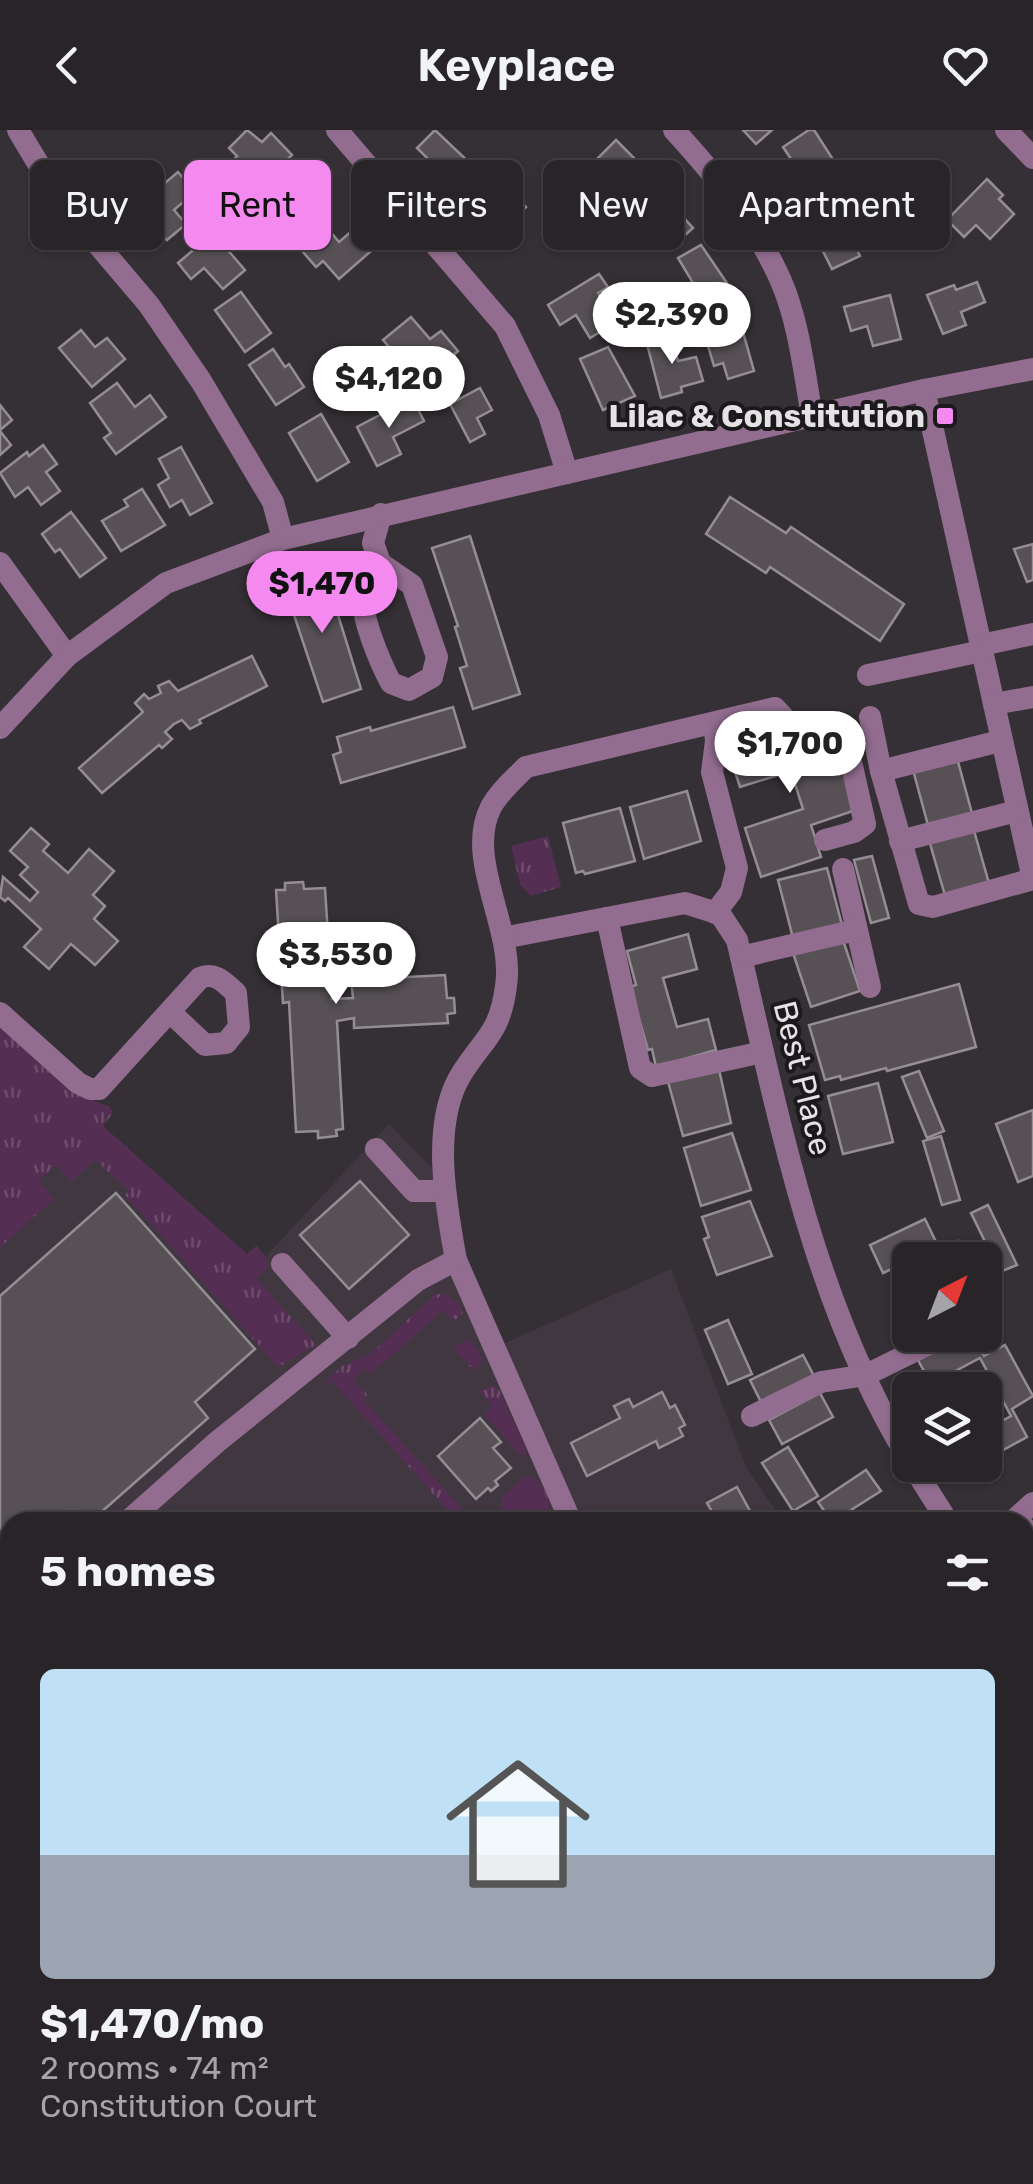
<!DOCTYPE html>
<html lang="en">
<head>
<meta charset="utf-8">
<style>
	:root { --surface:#282428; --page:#302c30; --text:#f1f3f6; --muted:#a5a4a8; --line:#444145; --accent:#f489ef }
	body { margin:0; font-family:Rubik,sans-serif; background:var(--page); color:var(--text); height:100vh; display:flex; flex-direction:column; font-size:38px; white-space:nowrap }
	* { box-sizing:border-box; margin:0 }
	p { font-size:32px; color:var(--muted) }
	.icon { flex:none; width:55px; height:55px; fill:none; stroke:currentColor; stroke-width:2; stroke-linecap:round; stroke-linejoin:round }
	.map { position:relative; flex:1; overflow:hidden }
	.side { position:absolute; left:0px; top:1382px; width:1035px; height:672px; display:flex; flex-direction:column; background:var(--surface); border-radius:30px 30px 0 0; box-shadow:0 2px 8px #0004,0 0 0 2px var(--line) }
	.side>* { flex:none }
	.top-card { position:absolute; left:30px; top:30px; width:975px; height:90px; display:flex; gap:20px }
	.needle { width:65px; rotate:42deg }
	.controls { position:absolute; left:892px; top:1112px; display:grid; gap:20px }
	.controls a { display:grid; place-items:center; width:110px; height:110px; border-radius:15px; background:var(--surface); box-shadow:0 2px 8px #0004,0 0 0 2px var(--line); font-size:50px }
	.price { position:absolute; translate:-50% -85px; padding:0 22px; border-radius:35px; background:#fff; color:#222; font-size:32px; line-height:65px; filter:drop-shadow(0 2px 5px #0008) }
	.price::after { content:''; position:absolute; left:50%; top:60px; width:30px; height:22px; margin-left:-15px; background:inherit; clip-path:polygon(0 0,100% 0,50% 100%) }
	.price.current { background:var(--accent); color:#111 }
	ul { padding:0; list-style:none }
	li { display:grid; align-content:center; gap:20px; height:530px; padding:0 40px }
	li span { display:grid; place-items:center; height:310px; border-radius:15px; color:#555 }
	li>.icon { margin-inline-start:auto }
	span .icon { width:180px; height:180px; fill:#fffc; stroke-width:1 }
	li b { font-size:42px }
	h2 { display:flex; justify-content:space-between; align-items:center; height:120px; padding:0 40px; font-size:42px }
	.chip { padding:0 35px; border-radius:15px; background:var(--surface); box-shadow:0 2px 8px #0004,0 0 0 2px var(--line); font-size:35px; line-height:90px }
	.chip.current { background:var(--accent); color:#111 }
	header { display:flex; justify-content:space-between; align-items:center; height:130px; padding:0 40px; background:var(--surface); font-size:45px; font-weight:600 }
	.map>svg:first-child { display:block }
	.built { fill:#413740 }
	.grass { fill:url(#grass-tufts) }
	.building { fill:#575156; stroke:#948e94; stroke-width:2.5 }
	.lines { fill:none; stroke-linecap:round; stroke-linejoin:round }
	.minor { stroke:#926d8f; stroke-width:22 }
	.major { stroke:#f3a6ee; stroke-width:25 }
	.poi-dot { fill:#f489ef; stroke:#1b191b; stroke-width:4 }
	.labels { text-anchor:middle; stroke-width:8; stroke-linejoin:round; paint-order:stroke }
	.poi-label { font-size:32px; font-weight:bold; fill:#e5e2e5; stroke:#1b191b; text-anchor:end }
	.street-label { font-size:32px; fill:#e5e2e5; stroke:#1b191b }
</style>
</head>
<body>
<header><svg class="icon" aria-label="back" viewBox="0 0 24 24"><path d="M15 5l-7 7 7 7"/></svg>Keyplace<svg class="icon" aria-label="heart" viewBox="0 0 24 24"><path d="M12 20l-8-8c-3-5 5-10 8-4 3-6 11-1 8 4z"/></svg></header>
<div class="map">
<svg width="1033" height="2054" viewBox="0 0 1033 2054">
	<defs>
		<pattern id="grass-tufts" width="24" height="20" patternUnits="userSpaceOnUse" patternTransform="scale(2.5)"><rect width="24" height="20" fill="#552e54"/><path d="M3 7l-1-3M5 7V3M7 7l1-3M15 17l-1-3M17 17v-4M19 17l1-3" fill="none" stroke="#6d4c6c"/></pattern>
	</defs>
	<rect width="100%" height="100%" fill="#353035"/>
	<g class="built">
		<path d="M0 921 255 1138 389 994 457 1063 464 1124 503 1214 671 1139 746 1337 783 1392H10V1648L0 1637Z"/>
		<path d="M1025 1441 1033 1448V2054H369L361 2045H1025Z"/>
		<path d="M0 1721 10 1732V2045H287L295 2054H0Z"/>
	</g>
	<g class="grass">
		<path d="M548 706 561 757 531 766 520 754 511 716Z"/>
		<path d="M0 897 71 962 110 977 113 983 103 996 247 1124 256 1116 264 1124 269 1136 256 1148 316 1215 278 1237 125 1065 129 1060 95 1030 72 1051 56 1035 39 1050 54 1069 0 1118Z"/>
		<path d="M443 1163 460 1174 463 1183 454 1191 443 1180 371 1244 365 1238 353 1250 367 1264 365 1271 474 1392H458L332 1251 321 1256 342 1236 369 1225 435 1165Z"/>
		<path d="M469 1209 481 1225V1234L474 1241 453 1218Z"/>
		<path d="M490 1256 499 1260 526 1319V1331L484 1284 492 1276 479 1261Z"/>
		<path d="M529 1346C543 1351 551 1370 549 1384L540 1392H514L502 1378 501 1369 523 1348Z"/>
		<path d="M205 2045H267L275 2054H213Z"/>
		<path d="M366 2045H416L424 2054H374Z"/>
	</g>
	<g class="building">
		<path d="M247 0 262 12 271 3 292 25 263 53 252 41 245 49 230 34 237 26 229 18Z"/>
		<path d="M435 0 474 37 455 56 417 18Z"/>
		<path d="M743 0H772L756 14Z"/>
		<path d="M809 0H814L834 31 827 35 835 48 799 71 783 47 797 38 783 17Z"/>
		<path d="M616 10 634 28 621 42 637 58 622 74 585 41Z"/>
		<path d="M299 38 314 55 299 68 314 85 292 104 262 69Z"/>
		<path d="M488 41 526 77 498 106 477 86 488 74 471 58Z"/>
		<path d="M178 42 195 62 174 80 186 94 167 110 151 93 147 96 133 80Z"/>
		<path d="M987 49 1003 65 999 69 1014 84 990 109 976 95 964 107 947 90Z"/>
		<path d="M658 60 693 98 674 115 639 76Z"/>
		<path d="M835 73 845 92 853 88 862 105 852 110 860 126 832 139 806 88Z"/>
		<path d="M324 94 339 112 353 100 371 121 339 149 323 131 316 137 303 122 310 116 306 110Z"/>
		<path d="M213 103 245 140 223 159 204 138 191 149 178 133Z"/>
		<path d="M701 115 727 153 702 168 678 128Z"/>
		<path d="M599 144 608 157 598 163 616 192 590 208 576 185 560 195 548 175Z"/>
		<path d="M977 152 985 172 961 182 966 195 943 204 927 165 954 155 956 160Z"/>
		<path d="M241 162 271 203 245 222 215 180Z"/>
		<path d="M890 165 901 209 873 216 867 196 851 201 844 177Z"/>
		<path d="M411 187 430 209 441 201 458 221 428 247 407 223 399 229 383 210Z"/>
		<path d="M741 195 754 241 728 249 723 233 714 236 705 206Z"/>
		<path d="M81 200 95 217 107 208 125 229 92 257 59 218Z"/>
		<path d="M671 204 678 231 696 227 703 251 681 257 682 262 661 268 646 210Z"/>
		<path d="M608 217 635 266 603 280 580 229Z"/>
		<path d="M273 219 285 237 289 234 304 257 276 275 249 235Z"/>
		<path d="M117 253 135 277 150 265 166 287 116 324 104 308 111 303 90 273Z"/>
		<path d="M480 258 492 280 477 288 485 304 470 312 450 274Z"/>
		<path d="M412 268 424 291 393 307 401 324 377 336 357 297Z"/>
		<path d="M0 275 12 290 0 300Z"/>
		<path d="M321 284 349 332 317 351 289 303Z"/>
		<path d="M0 301 11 315 0 325Z"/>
		<path d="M43 315 57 334 46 342 60 361 41 375 28 357 15 367 0 343 27 322 29 326Z"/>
		<path d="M181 317 212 373 190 385 182 370 170 377 158 355 169 348 159 329Z"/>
		<path d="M142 359 165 395 121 421 102 391 128 376 124 370Z"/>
		<path d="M730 367 786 403 791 397 904 474 880 511 770 437 766 443 706 404Z"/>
		<path d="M71 382 106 428 80 447 60 419 55 422 42 404Z"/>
		<path d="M470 406 520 564 473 579 460 538 467 536 455 497 458 496 432 418Z"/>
		<path d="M1033 414V450L1027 452 1014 419Z"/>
		<path d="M325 443 361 559 323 572 290 473 279 477 273 461Z"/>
		<path d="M252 526 267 556 199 590 201 593 190 599 182 590 174 594 165 602 172 609 162 618 159 615 102 663 79 638 143 582 135 573 144 564 149 569 161 563 158 556 169 551 178 561Z"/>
		<path d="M453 577 465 617 341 653 333 625 341 622 337 607 370 597 371 601Z"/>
		<path d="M786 592 799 632 837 620 856 680 811 695 821 727 761 747 745 698 803 679 791 641 740 657 725 611Z"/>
		<path d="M957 628 973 687 929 699 913 640Z"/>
		<path d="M687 661 701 711 644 729 630 677Z"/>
		<path d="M620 678 635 731 585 744 583 741 576 743 563 693Z"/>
		<path d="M973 697 990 757 946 769 929 710Z"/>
		<path d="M31 698 49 714 43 721 68 743 89 719 114 741 93 765 105 776 94 789 118 811 95 835 71 814 49 839 24 817 41 799 8 768 5 771 0 767 3 747 30 771 38 762 20 745 28 737 10 721Z"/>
		<path d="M872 726 889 788 871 793 854 730Z"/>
		<path d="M827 738 842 795 793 808 778 750Z"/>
		<path d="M303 752 304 759 325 758 332 869 353 868 351 850 445 845 447 868H454L455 883 447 884 448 893 354 898V888L337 891 343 999 336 1000 337 1006 318 1008V1001L296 1002 289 872 283 873 276 760H285V753Z"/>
		<path d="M688 804 697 839 663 848 677 897 708 889 716 920 656 937 652 919 648 920 630 857 636 855 627 821Z"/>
		<path d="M841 804 860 861 811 877 792 820Z"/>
		<path d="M959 854 976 917 887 941 886 938 841 950 840 946 825 950 809 895Z"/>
		<path d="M718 935 731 993 683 1006 667 948Z"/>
		<path d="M919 941 944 1001 927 1008 902 947Z"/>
		<path d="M878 953 893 1012 843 1024 828 966Z"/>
		<path d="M1033 980V1046L1018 1052 996 994Z"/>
		<path d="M732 1003 751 1060 701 1076 684 1018Z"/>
		<path d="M941 1006 960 1070 942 1075 923 1011Z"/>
		<path d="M360 1051 409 1105 349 1159 300 1105Z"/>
		<path d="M116 1063 255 1219 195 1272 208 1288 90 1392H83L72 1381 59 1392H10V1436L0 1445V1166Z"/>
		<path d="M750 1071 772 1126 717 1145 704 1109 709 1107 702 1087Z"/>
		<path d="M988 1075 1017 1135 1000 1142 971 1083Z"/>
		<path d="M925 1089 940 1120 958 1111 967 1130H935L931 1121 883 1143 870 1115Z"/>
		<path d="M910 1185V1205H934L911 1216 899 1190Z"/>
		<path d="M728 1190 752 1244 728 1254 705 1200Z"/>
		<path d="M963 1205H973L984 1226 1005 1215 1033 1266 1012 1279 1027 1307 985 1330V1300L1011 1286 980 1228 931 1254 918 1230Z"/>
		<path d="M803 1225 815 1248 762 1274 750 1250Z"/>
		<path d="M662 1262 670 1278 675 1275 685 1295 679 1298 683 1306 659 1318 656 1311 587 1346 571 1313 620 1288 614 1276 629 1269 633 1277Z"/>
		<path d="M820 1263 833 1287 782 1314 769 1290Z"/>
		<path d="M480 1288 501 1312 493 1318 511 1338 495 1351 498 1355 491 1361 488 1358 476 1369 438 1326Z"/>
		<path d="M788 1317 818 1366 793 1381 762 1333Z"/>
		<path d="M866 1340 881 1361 832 1392 818 1372Z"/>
		<path d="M737 1357 756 1392H718L707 1373Z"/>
		<path d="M1033 1669V1686L1025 1688V1671Z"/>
		<path d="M1025 1725 1033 1734V1753L1025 1760Z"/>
		<path d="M0 2028 11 2054H0Z"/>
		<path d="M1033 2030V2054H996L1006 2045H1025V2037Z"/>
		<path d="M829 2045H842L850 2054H837Z"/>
		<path d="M842 2045H905L895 2054H850Z"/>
		<path d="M905 2045H928L918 2054H895Z"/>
		<path d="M928 2045H945L935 2054H918Z"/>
		<path d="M945 2045H971L961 2054H935Z"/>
		<path d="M971 2045H1006L996 2054H961Z"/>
	</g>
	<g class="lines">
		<g class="minor">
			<path d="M18 0 60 70 149 175 201 251 273 372 283 409"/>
			<path d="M337 0 505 196 549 285 567 343"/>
			<path d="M674 0C715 45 756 94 781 151 799 193 804 241 812 286"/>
			<path d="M1006 0 1033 28"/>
			<path d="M924 260 1033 749 933 777 919 774 881 641 1000 611"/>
			<path d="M0 433 67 526"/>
			<path d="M380 433 412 455 437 527 432 547 409 560 391 553C381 534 358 482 364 462 367 452 374 442 380 433L373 413 381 384"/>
			<path d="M981 515 1033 504"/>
			<path d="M868 545 982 521"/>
			<path d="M994 574 1033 567"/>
			<path d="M870 587 881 641"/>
			<path d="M714 593 716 611 712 642 737 738 731 762 715 783"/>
			<path d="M0 598 67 526 166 453 283 409 924 260 1033 239"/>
			<path d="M900 711 1017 681"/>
			<path d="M843 739 870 857"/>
			<path d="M607 788 640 938 652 946 763 922"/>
			<path d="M503 808 685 773 720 784 737 810C779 987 813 1174 910 1331"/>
			<path d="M741 827 856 800"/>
			<path d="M0 883 78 953 90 959H99L200 848C215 841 225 853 236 863L239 897 226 913 205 915 170 882"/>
			<path d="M376 1019 414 1061H445"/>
			<path d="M456 1130 571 1392"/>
			<path d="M282 1134 348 1208"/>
			<path d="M985 1186 991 1183"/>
			<path d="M752 1286 821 1252 866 1245 947 1205"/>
			<path d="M912 1335 948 1392"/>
			<path d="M127 1392 217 1312 418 1150 456 1130C446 1075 430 993 462 943 485 907 500 903 506 856 515 799 464 729 491 677 499 662 514 649 526 637L775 578C803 610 803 600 838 601L847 614 865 694 854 702 825 710"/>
			<path d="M1012 1392 1033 1373"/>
			<path d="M1025 1398 1033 1405"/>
			<path d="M0 1503 10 1495"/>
			<path d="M1025 1508 1033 1519"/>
			<path d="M1025 1788 1033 1780"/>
			<path d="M1025 1941 1033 1949"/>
			<path d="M432 2045 440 2054"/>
			<path d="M790 2045 799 2054"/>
			<path d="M602 2054 603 2045"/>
		</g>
		<g class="major">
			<path d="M0 1654 10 1665"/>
			<path d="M0 1705 10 1716"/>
			<path d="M304 2045 312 2054"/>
			<path d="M330 2045 341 2054"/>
		</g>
	</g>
	<rect class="poi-dot" x="935" y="276" width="20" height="20" rx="5"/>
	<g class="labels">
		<g class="poi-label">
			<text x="925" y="297">Lilac &amp; Constitution</text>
		</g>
		<g class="street-label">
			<text transform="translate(803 948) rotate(76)" y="11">Best Place</text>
		</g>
	</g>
</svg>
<div class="controls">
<a><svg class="needle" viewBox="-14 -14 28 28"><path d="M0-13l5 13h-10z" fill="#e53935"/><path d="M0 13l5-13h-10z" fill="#a5a4a8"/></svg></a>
<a><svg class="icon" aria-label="layers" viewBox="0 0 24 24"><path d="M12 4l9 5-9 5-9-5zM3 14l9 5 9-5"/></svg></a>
</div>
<b class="price" style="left:672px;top:237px">$2,390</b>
<b class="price" style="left:389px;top:301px">$4,120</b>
<b class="price current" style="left:322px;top:506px">$1,470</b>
<b class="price" style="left:790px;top:666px">$1,700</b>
<b class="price" style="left:336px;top:877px">$3,530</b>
<div class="top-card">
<a class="chip">Buy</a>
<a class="chip current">Rent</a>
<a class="chip">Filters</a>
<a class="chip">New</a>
<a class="chip">Apartment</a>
</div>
<section class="side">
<h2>5 homes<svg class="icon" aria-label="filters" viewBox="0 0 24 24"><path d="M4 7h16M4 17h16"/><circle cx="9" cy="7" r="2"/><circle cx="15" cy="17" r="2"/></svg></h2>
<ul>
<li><span style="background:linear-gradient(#bfe0f5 60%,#9aa5b1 0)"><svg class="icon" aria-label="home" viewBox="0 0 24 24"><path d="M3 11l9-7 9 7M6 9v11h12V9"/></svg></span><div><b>$1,470/mo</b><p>2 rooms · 74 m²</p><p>Constitution Court</p></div></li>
</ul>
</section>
</div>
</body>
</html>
